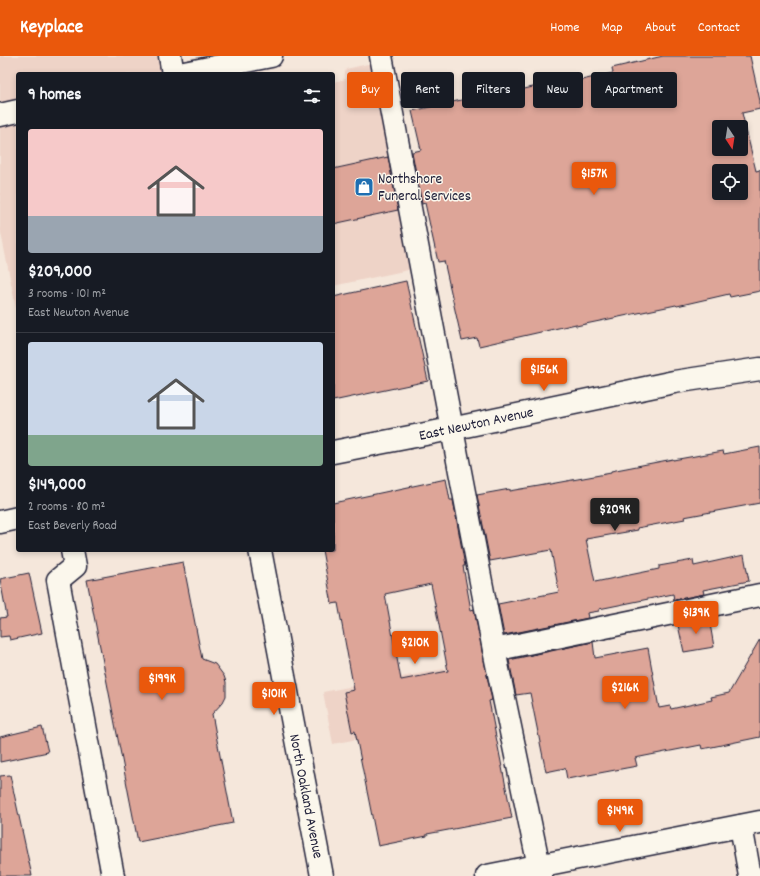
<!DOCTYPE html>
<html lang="en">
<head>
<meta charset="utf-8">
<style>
	:root { --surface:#171b24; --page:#242831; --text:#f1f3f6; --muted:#9ea1a6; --line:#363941; --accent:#ea580c }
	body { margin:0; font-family:Dekko,sans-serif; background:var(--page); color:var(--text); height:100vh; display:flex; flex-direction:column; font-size:15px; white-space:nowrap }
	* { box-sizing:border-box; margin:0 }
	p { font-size:13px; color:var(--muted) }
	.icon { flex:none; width:22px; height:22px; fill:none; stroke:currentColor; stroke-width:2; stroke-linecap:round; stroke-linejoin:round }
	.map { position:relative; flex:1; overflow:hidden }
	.side { position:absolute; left:16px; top:16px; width:319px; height:480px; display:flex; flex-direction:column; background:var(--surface); border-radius:4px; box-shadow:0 2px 6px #0003 }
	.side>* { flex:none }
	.hud { position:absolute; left:347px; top:16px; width:353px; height:36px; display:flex; gap:8px }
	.needle { width:26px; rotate:168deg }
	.tools { position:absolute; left:712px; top:64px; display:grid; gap:8px }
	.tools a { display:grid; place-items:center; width:36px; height:36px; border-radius:4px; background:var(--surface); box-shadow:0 2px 6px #0003; font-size:20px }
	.price { position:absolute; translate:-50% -34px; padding:0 9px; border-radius:4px; background:var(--accent); color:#fff; font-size:13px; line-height:26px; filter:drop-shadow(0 1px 2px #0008) }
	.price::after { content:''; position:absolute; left:50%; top:24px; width:12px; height:9px; margin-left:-6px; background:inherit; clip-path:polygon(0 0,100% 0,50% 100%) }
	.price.active { background:#222; color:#fff }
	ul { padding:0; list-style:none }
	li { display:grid; align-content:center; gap:8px; height:212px; padding:0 12px }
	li+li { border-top:1px solid var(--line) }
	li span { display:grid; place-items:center; height:124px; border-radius:4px; color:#555 }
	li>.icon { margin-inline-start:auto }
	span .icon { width:72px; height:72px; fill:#fffc; stroke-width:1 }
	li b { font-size:17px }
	h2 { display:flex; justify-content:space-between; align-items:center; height:48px; padding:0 12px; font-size:17px }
	.chip { padding:0 14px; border-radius:4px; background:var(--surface); box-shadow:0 2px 6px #0003; font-size:14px; line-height:36px }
	.chip.active { background:var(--accent); color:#fff }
	header { display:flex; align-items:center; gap:24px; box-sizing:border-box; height:56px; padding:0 20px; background:var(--accent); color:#fff }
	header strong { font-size:19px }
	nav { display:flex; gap:22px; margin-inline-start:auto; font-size:14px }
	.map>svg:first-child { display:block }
	.built { fill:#eed3c7 }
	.building { fill:#dda598; stroke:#22223b; fill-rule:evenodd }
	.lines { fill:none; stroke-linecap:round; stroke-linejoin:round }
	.minor-casing { stroke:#22223b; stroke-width:25 }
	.major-casing { stroke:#22223b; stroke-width:25 }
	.minor { stroke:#fbf7ec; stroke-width:22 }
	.major { stroke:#fbf7ec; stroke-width:22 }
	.labels { text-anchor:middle; stroke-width:3; stroke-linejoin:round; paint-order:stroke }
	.poi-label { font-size:15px; fill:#22223b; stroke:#fbf7ec; text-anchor:start }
	.street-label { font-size:15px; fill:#22223b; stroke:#fbf7ec }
</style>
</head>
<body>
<header>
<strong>Keyplace</strong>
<nav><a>Home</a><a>Map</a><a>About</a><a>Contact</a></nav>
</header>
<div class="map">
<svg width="760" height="820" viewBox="0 0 760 820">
	<rect width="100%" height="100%" fill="#f5e7db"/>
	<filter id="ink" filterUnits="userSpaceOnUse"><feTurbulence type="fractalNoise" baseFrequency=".025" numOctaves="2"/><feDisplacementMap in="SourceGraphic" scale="8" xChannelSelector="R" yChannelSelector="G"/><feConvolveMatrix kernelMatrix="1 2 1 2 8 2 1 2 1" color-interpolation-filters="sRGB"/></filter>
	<g filter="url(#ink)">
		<g class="built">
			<path d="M0 0H168L172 18H18V262L0 172Z"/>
			<path d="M377 6 413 213 333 230V26L346 23 345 17 346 13Z"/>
			<path d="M485 605 493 655 333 688 323 636Z"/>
		</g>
		<g class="building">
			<path d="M663 0H750L760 45V53L742 57 756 115 760 114V235L730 241 729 238 677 250 676 249 576 270V268L479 290 477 282 462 285 444 205 438 206 425 147 422 148 412 96 421 94 412 55 502 35 503 38 550 27V31L613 17 612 12ZM719 71H741V93H719ZM719 115H741V137H719Z"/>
			<path d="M388 101 398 154 333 168V113Z"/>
			<path d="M406 225 428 325 333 345V241Z"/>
			<path d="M760 391V447L684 461 685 463 637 472 638 474 586 483 595 526 659 513V510L693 504 694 510 744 499 749 525 703 534 704 538 674 544 673 538 599 553V555L587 557 588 562 504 579 498 548 559 536 551 494 490 505 477 439 510 433V435L539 430 611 417V415L673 403V404L723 395 724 398Z"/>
			<path d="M446 423 450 444H453L465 510H463L471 554 474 553 492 644 489 645 512 762 427 778V780L378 790 355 675 352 676 344 636 354 634 338 547 332 548 322 494H333V447ZM431 528 448 615 401 624 385 538Z"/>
			<path d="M183 506 202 603 215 608 224 620 226 626V640L223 646 212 658 233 767 138 786 87 524Z"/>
			<path d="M29 517 42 577 10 584 9 580 0 581V562L7 561 0 523Z"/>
			<path d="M709 562 714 591 684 596 678 569Z"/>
			<path d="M760 583V681L702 693 701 689 635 702 637 710 567 723 565 712 546 716 530 637 516 639 509 604 593 586 595 602 648 592 659 652 670 650 671 653 712 644 711 641 729 637Z"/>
			<path d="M42 671 48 696 0 706V681Z"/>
			<path d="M10 719 32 820H0V720Z"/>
		</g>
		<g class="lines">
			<g class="minor-casing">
				<g id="minor">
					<path d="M381 0 494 594 541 820"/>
					<path d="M179 18 271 0"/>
					<path d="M0 59 18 55"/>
					<path d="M333 396 451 373 674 326 760 313"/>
					<path d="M0 466 18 462"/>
					<path d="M72 494 75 510 58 524 113 820"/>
					<path d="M494 594 760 539"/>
					<path d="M741 770 750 820"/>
					<path d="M487 820 760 766"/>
				</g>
			</g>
			<g class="major-casing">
				<g id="major">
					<path d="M170 0 173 18"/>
					<path d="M260 494 322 820"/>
				</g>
			</g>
			<use href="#minor" class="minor"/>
			<use href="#major" class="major"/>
		</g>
	</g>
	<defs>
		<g id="shop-square" transform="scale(1)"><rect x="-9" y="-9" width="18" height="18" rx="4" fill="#1f6fb2" stroke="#fbf7ec"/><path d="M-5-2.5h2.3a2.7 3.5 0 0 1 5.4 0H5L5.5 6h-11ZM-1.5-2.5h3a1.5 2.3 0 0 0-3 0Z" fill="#fff"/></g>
	</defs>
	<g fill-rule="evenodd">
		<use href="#shop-square" x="364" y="131"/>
	</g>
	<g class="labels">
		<g class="poi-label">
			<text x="378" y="127">Northshore<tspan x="378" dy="17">Funeral Services</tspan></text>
		</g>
		<g class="street-label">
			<text transform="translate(476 367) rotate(-12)" y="5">East Newton Avenue</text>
			<text transform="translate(307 740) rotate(79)" y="5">North Oakland Avenue</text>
		</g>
	</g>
</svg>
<div class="tools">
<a><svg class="needle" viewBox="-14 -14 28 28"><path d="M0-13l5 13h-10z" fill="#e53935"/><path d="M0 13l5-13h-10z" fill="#9ea1a6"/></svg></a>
<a><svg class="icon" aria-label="locate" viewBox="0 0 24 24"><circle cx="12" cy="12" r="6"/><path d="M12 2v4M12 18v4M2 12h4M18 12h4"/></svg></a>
</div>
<b class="price" style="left:594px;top:140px">$157K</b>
<b class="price" style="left:544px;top:336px">$156K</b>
<b class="price active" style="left:615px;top:476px">$209K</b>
<b class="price" style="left:696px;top:579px">$139K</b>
<b class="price" style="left:415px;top:609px">$210K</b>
<b class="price" style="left:162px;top:645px">$199K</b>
<b class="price" style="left:625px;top:654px">$216K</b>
<b class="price" style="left:274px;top:660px">$101K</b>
<b class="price" style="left:620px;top:777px">$149K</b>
<div class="hud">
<a class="chip active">Buy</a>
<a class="chip">Rent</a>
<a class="chip">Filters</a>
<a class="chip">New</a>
<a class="chip">Apartment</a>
</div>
<section class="side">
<h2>9 homes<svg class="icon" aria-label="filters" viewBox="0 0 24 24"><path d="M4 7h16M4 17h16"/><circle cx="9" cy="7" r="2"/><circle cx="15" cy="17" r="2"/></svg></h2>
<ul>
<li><span style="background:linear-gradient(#f6c9c9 70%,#9aa5b1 0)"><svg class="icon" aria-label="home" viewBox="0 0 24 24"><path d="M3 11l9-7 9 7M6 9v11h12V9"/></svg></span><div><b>$209,000</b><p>3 rooms · 101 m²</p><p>East Newton Avenue</p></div></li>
<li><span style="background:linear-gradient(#c9d6e8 75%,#7fa58c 0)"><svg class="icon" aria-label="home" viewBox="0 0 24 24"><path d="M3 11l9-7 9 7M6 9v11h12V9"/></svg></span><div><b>$149,000</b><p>2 rooms · 80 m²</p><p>East Beverly Road</p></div></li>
</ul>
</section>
</div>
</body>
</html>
